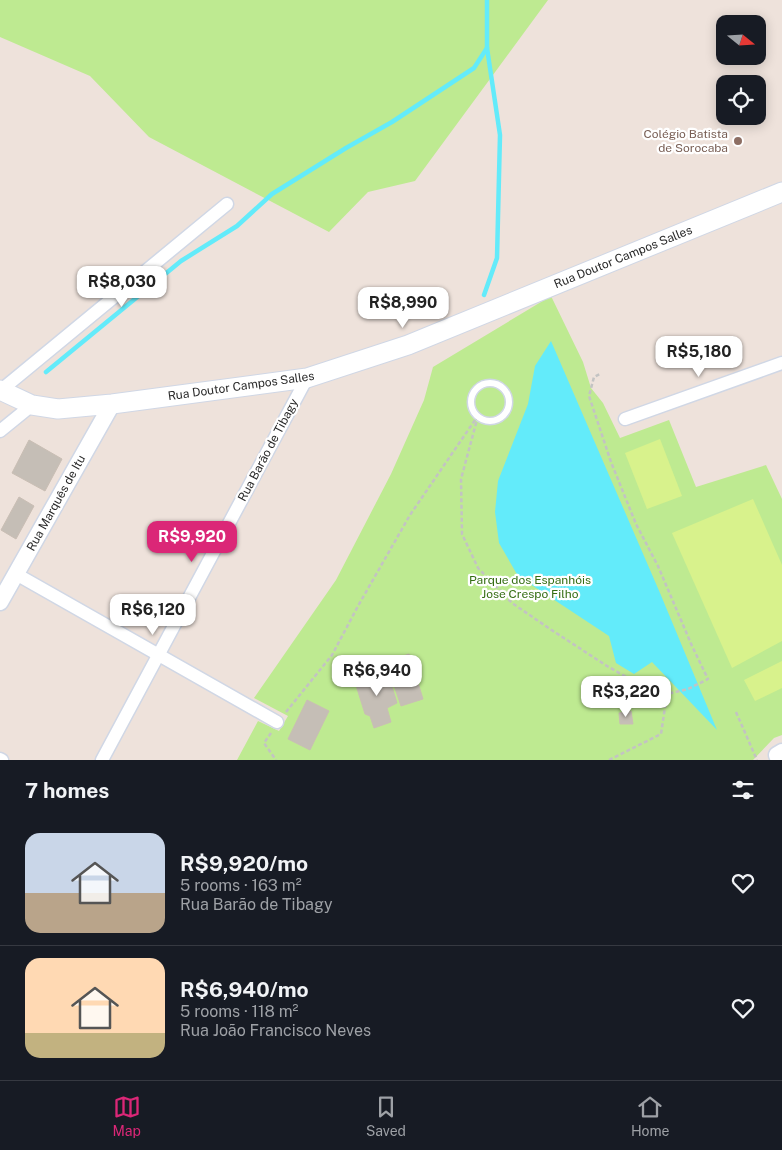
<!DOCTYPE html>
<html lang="en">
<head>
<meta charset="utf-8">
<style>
	:root { --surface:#171b24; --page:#242831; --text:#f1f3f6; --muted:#9ea1a6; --line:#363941; --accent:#db2777 }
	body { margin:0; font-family:"Public Sans",sans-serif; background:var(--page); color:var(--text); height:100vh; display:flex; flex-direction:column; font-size:19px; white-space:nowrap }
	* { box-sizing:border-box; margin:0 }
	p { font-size:16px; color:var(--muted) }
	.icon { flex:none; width:28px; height:28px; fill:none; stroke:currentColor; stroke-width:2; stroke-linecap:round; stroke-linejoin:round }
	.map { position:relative; height:760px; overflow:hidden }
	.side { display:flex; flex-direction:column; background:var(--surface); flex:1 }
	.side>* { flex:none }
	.needle { width:32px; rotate:108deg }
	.tools { position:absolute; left:716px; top:15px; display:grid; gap:10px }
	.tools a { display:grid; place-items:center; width:50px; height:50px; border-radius:10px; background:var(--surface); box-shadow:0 2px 12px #0003; font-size:25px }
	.price { position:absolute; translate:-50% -42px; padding:0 11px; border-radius:10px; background:#fff; color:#222; font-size:16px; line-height:32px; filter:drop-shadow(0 1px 2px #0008) }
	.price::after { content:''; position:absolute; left:50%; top:30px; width:15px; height:11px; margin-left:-8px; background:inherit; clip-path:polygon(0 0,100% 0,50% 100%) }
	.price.current { background:var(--accent); color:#fff }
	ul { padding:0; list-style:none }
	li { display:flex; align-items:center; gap:15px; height:125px; padding:0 25px }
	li+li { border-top:1px solid var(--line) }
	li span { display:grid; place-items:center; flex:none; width:140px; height:100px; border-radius:15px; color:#555 }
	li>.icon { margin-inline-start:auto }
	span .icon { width:60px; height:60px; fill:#fffc; stroke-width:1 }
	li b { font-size:21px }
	h2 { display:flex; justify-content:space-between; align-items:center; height:60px; padding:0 25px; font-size:21px }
	.tab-bar { display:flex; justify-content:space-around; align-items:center; height:70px; border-top:1px solid var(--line); background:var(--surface); font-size:14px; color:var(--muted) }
	.tab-bar a { display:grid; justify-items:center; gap:2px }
	.tab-bar .current { color:var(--accent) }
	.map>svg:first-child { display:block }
	.green { fill:#beea91 }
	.pitch { fill:#d8f28c }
	.water { fill:#63ebfa }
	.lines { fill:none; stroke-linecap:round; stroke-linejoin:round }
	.stream { stroke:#63ebfa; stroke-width:4.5 }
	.building { fill:#c5beb6; stroke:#c9beb4 }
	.service-casing { stroke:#d0d7e5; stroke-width:9 }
	.minor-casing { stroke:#d0d7e5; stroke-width:15 }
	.tertiary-casing { stroke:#d0d7e5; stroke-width:19 }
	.secondary-casing { stroke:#d0d7e5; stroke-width:21 }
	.path { stroke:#c3c3c3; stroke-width:2.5; stroke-dasharray:4 2.5; stroke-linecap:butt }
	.service { stroke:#fff; stroke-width:6 }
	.minor { stroke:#fff; stroke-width:12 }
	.tertiary { stroke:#fff; stroke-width:16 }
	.secondary { stroke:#fff; stroke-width:19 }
	.education-dot { fill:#8d6e63; stroke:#fff; stroke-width:2 }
	.labels { text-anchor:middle; stroke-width:4.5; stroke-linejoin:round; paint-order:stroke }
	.education-label { font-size:12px; fill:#785e54; stroke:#fff; text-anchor:end }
	.street-label { font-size:12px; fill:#2a2a2a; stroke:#fff }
	.park-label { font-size:12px; fill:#356e13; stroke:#fff }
</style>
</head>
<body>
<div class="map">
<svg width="782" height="760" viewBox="0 0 782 760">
	<rect width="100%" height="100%" fill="#eee2db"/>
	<g class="green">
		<path d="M0 0H548L415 181 368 192 329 232 149 137 90 76 0 37Z"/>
		<path d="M551 296 583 362 591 388 603 403 620 438 669 420 696 487 766 465 782 499V735L774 738 753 760H237L258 721 279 731 288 716 254 698 336 580 391 474 424 400 433 367Z"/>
	</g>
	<g class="pitch">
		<path d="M660 439 682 496 647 509 625 453Z"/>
		<path d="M753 499 782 565V641L732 668 672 533Z"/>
		<path d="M782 661V688L755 701 744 680Z"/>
	</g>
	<path class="water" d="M551 341 660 593 717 730 652 662 634 674 616 663 609 636 518 576 499 543 495 512 498 481 528 404 535 366Z"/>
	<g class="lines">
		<g class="stream">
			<path d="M484 295 497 258 500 135 487 48V0"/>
			<path d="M46 372 181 261 237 226 272 194 346 148 392 122 474 68 487 48"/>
		</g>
	</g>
	<g class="building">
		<path d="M29 440 62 459 45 491 12 473Z"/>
		<path d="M19 497 34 506 16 539 1 530Z"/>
		<path d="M409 654 423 699 401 706 386 662Z"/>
		<path d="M386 667 397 703 387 708 391 722 374 728 370 716 365 714 355 682 376 677 375 670Z"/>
		<path d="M307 700 329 711 310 750 288 739Z"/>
		<path d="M631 711 633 724H620L619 713Z"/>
	</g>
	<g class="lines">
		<g class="service-casing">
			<circle id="service" cx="490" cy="402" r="19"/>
		</g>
		<g class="minor-casing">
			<g id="minor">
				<path d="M0 391 227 204"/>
				<path d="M625 419 782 363"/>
				<path d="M0 431 32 405"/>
				<path d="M16 574 277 722"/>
				<path d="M0 759 2 760"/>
				<path d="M102 760 307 378"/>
			</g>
		</g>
		<g class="tertiary-casing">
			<g id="tertiary">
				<path d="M0 602 112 404"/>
				<path d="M779 760 777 755 782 752"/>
			</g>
		</g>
		<g class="secondary-casing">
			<path id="secondary" d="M0 390 32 405 58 409 112 404 307 378 408 345 782 192"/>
		</g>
		<g class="path">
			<path d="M478 416 461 479 462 534 478 568 512 603 550 629 607 666 653 692 667 694 688 689 708 679 692 646 658 566 636 524 611 462 589 396 594 377 600 374"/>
			<path d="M286 712 332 655 358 606 410 515 475 420"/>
			<path d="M736 712 757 760"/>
			<path d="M271 733 264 743 276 760"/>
			<path d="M609 760 661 734 667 694"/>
		</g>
		<use href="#service" class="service"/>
		<use href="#minor" class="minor"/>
		<use href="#tertiary" class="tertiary"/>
		<use href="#secondary" class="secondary"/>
	</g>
	<circle class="education-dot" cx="738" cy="141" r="5"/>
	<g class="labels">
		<g class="education-label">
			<text x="728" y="138">Colégio Batista<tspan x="728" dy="14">de Sorocaba</tspan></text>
		</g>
		<g class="street-label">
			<text transform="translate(623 257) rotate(-22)" y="4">Rua Doutor Campos Salles</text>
			<text transform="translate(241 386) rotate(-8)" y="4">Rua Doutor Campos Salles</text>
			<text transform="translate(268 450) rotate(-62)" y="4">Rua Barão de Tibagy</text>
			<text transform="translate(56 503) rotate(-61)" y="4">Rua Marquês de Itu</text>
		</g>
		<g class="park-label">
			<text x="530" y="584">Parque dos Espanhóis<tspan x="530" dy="14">Jose Crespo Filho</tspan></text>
		</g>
	</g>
</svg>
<div class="tools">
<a><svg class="needle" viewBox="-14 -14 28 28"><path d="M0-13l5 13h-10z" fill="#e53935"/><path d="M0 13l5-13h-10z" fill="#9ea1a6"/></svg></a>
<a><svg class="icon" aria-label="locate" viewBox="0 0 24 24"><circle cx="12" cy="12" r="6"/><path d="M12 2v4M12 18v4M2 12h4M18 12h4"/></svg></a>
</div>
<b class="price" style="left:122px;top:308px">R$8,030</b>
<b class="price" style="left:403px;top:329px">R$8,990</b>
<b class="price" style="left:699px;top:378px">R$5,180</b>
<b class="price current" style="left:192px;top:563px">R$9,920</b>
<b class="price" style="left:153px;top:636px">R$6,120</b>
<b class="price" style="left:377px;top:697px">R$6,940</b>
<b class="price" style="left:626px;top:718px">R$3,220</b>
</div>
<section class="side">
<h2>7 homes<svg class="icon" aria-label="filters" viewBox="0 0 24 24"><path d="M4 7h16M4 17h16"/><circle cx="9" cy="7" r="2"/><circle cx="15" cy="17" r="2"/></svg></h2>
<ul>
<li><span style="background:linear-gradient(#c9d6e8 60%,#b9a48a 0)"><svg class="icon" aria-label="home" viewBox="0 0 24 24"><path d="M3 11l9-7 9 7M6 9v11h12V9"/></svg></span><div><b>R$9,920/mo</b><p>5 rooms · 163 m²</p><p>Rua Barão de Tibagy</p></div><svg class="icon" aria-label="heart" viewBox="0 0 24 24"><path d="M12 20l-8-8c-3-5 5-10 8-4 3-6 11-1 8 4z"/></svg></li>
<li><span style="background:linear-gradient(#ffd9b3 75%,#c2b280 0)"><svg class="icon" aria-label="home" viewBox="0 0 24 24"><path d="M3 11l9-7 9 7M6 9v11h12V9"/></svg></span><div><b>R$6,940/mo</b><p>5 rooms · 118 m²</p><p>Rua João Francisco Neves</p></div><svg class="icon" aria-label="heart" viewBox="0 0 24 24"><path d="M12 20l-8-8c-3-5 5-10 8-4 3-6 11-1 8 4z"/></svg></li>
</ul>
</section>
<nav class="tab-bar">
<a class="current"><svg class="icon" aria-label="map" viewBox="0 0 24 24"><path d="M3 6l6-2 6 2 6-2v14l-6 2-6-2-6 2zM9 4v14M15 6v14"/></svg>Map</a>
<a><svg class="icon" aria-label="saved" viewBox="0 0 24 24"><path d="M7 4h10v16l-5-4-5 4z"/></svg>Saved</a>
<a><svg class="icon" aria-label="home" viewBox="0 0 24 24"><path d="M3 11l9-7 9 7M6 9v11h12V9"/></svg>Home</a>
</nav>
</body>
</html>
